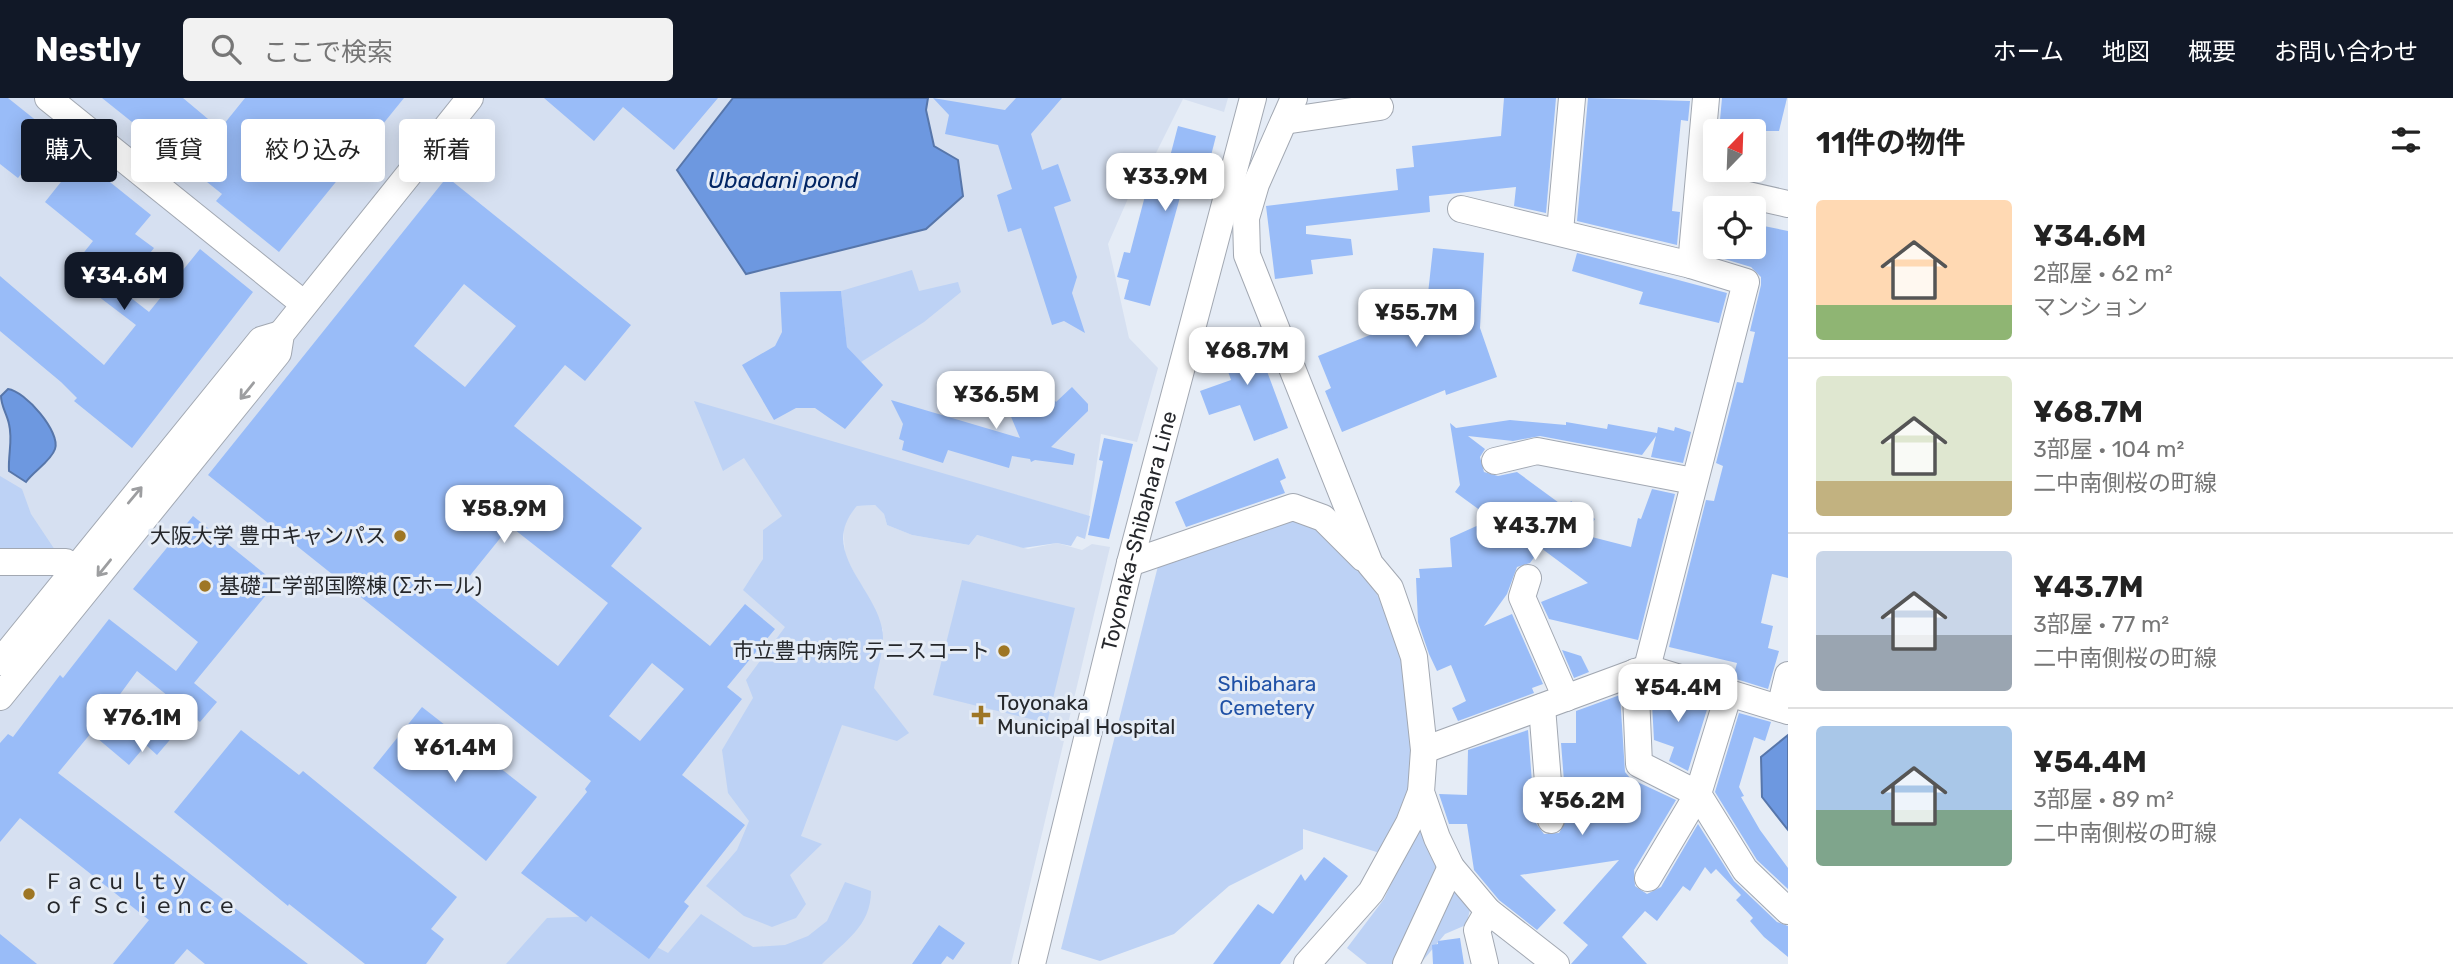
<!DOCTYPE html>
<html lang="ja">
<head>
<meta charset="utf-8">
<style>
	:root { --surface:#fff; --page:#f2f2f2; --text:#222; --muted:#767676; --line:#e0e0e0; --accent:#111827 }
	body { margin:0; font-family:Rubik,"Noto Sans JP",sans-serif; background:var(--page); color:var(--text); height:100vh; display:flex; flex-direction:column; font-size:26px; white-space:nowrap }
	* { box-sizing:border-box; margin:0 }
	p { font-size:23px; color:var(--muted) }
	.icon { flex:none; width:38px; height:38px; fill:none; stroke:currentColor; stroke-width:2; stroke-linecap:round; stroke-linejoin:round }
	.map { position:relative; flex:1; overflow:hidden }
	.details { display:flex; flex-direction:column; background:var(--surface); width:665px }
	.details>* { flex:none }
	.guide { position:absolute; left:21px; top:21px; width:665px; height:63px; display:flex; gap:14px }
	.needle { width:46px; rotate:23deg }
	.controls { position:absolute; left:1703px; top:21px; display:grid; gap:14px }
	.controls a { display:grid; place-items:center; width:63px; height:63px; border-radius:7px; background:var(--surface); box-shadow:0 4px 18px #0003; font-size:35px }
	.price { position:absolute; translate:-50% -60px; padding:0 16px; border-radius:14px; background:#fff; color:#222; font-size:23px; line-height:46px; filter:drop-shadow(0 2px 4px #0008) }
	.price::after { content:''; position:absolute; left:50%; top:42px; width:21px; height:16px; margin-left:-10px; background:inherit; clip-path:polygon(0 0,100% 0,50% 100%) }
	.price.selected { background:var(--accent); color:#fff }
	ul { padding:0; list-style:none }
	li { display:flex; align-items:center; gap:21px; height:175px; padding:0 28px }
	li+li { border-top:2px solid var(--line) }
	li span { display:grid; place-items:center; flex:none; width:196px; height:140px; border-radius:7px; color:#555 }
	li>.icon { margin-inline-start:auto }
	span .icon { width:84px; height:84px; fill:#fffc; stroke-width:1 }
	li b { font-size:30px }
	h2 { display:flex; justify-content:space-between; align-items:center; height:84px; padding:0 28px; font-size:30px }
	.chip { padding:0 24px; border-radius:7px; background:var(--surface); box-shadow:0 4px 18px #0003; font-size:24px; line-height:63px }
	.chip.selected { background:var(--accent); color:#fff }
	header { display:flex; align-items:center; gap:42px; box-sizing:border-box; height:98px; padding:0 35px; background:var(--accent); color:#fff }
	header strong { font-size:33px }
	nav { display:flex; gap:38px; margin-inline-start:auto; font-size:24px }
	.search { width:490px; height:63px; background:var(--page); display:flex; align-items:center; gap:18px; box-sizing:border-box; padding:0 24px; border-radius:7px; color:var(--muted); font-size:26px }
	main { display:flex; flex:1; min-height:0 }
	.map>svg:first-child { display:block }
	.built { fill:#d6e0f1 }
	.green { fill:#bdd2f5 }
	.water { fill:#6d98e0; stroke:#5776aa; stroke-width:2 }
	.building { fill:#99bcf8; fill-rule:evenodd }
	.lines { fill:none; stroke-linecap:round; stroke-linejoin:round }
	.minor-casing { stroke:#a2a8b2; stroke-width:28 }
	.minor { stroke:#fff; stroke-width:26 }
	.oneway { stroke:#9d9ea0 }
	.poi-dot { fill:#9e7624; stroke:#e5ecf6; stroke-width:2.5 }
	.labels { text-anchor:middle; stroke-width:6; stroke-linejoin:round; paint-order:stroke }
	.street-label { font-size:21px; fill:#25272b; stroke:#e5ecf6 }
	.poi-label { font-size:21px; fill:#25272b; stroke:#e5ecf6; text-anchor:start }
	.park-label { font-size:21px; fill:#2051a6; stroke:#e5ecf6 }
	.water-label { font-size:23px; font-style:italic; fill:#012564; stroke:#e5ecf6 }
</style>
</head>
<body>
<header>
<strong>Nestly</strong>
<div class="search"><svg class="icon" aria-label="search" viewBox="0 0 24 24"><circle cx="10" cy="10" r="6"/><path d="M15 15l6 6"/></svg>ここで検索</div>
<nav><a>ホーム</a><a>地図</a><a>概要</a><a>お問い合わせ</a></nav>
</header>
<main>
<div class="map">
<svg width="1788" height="866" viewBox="0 0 1788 866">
	<rect width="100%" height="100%" fill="#e5ecf6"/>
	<path class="built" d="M0 0H1228L1224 14 1183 1 1147 73 1141 71 1108 146 1129 240 1158 270 1137 344 1101 336 1089 418 752 321 782 418 874 588 883 532 845 457 843 425 857 408 875 407 884 416 887 427 912 437 969 447 977 437 1028 451 1057 445 1082 452 1092 446 1110 449 1011 866H0Z"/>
	<g class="green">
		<path d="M912 172 919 193 958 184 961 194 924 224 861 264 847 249 841 193Z"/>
		<path d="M694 303 1090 418 1085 441 1077 438 1071 448 1057 445 1023 450 977 437 969 447 912 437 887 427 884 416 875 407 857 408C818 452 873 487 882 530 886 547 877 572 874 590L909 635 897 643 842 627 801 738 822 746 790 777 806 806 796 820 772 829 744 818 706 788 737 752 749 723 728 695 722 652 753 600 746 582 785 529 743 492 763 461V432L782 418 744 360 723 373Z"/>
		<path d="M0 378 22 391 31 416 55 452 0 456Z"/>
		<path d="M1296 418C1326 435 1354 462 1373 490 1403 533 1421 642 1411 692 1407 713 1392 736 1383 756L1303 731V751L1229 788 1174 836 1100 863 1061 851 1158 468Z"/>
		<path d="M962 482 1075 510 1047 625 933 597Z"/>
		<path d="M1417 729 1470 812 1466 827 1445 836 1420 866H1367L1347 850 1384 801Z"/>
		<path d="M845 784 871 793C871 828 845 843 822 866H506L547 820 599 818 668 855 701 816 753 849 785 847 808 838 827 823Z"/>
	</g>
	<g class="water">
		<path d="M733 0H928L926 12 934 48 958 62 963 98 926 131 746 176 677 72Z"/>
		<path d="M8 291C25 293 61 334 55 351 51 363 34 373 26 384L9 373C8 356 13 342 9 326 7 316 1 308 1 298Z"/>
		<path d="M1788 637V732L1762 699 1761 659Z"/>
	</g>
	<g class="building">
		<path d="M0 0H8L53 36 18 80 0 66Z"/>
		<path d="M102 0H183L220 31 245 0H404L279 154 216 103 222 96Z"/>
		<path d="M544 0H718L674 52 623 9 594 43Z"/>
		<path d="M933 0 1005 12 1016 0H1062L1031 36 1042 72 1058 66 1071 103 1054 109 1077 179 1072 195 1085 235 1064 223 1052 227 1021 130 1008 134 997 97 1012 91 998 47 945 36 949 17Z"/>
		<path d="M1504 0H1556L1546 115 1514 108 1516 89 1429 98 1430 114 1306 128V136L1351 141 1353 157 1311 162 1313 176 1275 181 1266 108 1398 92 1396 71 1414 69 1412 48 1501 38Z"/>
		<path d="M1588 0 1690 3 1688 23 1681 22 1672 113 1680 114 1677 147 1577 123Z"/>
		<path d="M1722 0H1787L1779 33H1719Z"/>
		<path d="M1178 28 1216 38 1201 97 1182 92 1150 208 1124 201 1129 182 1117 179 1124 154 1130 155 1146 94 1160 97Z"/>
		<path d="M80 60 151 117 135 136 154 150 121 192 149 214 200 151 253 194 132 350 74 303 77 300 61 284 0 233V178L104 267 136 227 90 192 87 196 65 178 93 143 45 104Z"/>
		<path d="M1718 72H1745L1743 80Z"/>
		<path d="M447 79 631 227 585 283 565 267 514 328 642 430 611 468 710 548 745 506 775 531 727 589 742 601 682 677 745 727 684 804 689 808 649 861 591 818 586 824 521 775 587 694 585 691 591 683 208 377ZM464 186 516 228 465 289 414 248ZM510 428 608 505 558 568 460 490ZM652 565 684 591 640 643 609 618Z"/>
		<path d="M1711 116 1715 117V149H1754V126L1788 133V480L1772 476 1761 525 1773 528 1768 550 1779 553 1768 591 1733 580 1737 565 1669 549 1706 402 1714 403 1723 368 1716 365 1737 284 1743 285 1755 234 1750 233 1761 187V179L1751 169 1708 156Z"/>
		<path d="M1433 150 1484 155 1480 230 1497 279 1446 297 1445 292 1342 334 1325 293 1331 290 1318 258 1407 222 1425 223Z"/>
		<path d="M1577 155 1727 195 1719 225 1639 206 1643 194 1572 173Z"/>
		<path d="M841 193 847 249 883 287 845 331 815 310H796L774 322 742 267 775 248 782 234 780 194Z"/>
		<path d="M1251 230 1288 330 1254 343 1240 307 1209 317 1200 293 1231 282 1217 242Z"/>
		<path d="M1039 286 1056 304 1072 289 1088 306V313L1051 349 1075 356 1073 367 1035 362 1031 364 1030 361 1012 358 1009 370 948 352 943 365 902 352 904 343 899 341 903 326 891 302 1020 340 1009 314Z"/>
		<path d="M1510 322 1566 327V324L1607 331 1608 326 1657 335 1658 329 1674 333 1675 329 1691 334 1683 365 1651 359 1656 338 1642 357 1540 338 1513 343 1468 338 1485 351 1480 359 1484 374 1498 378 1517 374 1566 410 1571 403 1595 421 1584 437 1631 449 1638 420 1641 421 1652 391 1675 396 1638 542 1549 521 1541 504 1588 485 1541 450 1530 465 1517 469 1507 496 1484 528 1512 516 1543 586 1532 590 1534 595 1458 623 1452 610 1466 603 1451 567 1437 573 1429 556 1418 524 1416 480H1420L1419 471 1452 469 1450 440 1492 421 1455 394 1460 387 1450 325 1456 330Z"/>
		<path d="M1104 340 1133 346 1109 441 1088 437 1103 363 1099 362Z"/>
		<path d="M1278 360 1286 380 1280 383 1285 395 1186 429 1175 404Z"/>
		<path d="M193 418 276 485 194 585 217 604 200 624 191 617 157 657 146 647 129 667 91 635 58 675 308 866H205L187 851 174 866H113L149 822 20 720 0 744V645L8 636 13 639 60 577 63 580 109 521 176 573 198 544 133 491ZM137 573 168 598 136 637 107 614Z"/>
		<path d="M1562 552 1581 558 1589 574 1574 580Z"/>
		<path d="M1651 588 1709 605 1688 673 1669 663 1674 649 1654 642Z"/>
		<path d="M1620 597 1625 674 1631 681 1676 702 1634 772 1635 788 1647 796 1661 789 1698 726 1734 783 1777 824 1788 828V859L1764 839 1750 823 1753 820 1736 802 1741 797 1716 771 1711 776 1705 769 1690 793 1683 788 1657 823 1645 813 1622 839 1647 866H1571L1588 847 1563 825 1619 762 1520 777 1556 812 1537 832 1499 802 1474 772 1467 726H1449L1439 696 1467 697 1468 652 1528 632 1535 724 1544 736 1559 735 1567 721 1561 645H1576V613Z"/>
		<path d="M422 609 537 699 486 763 373 670Z"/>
		<path d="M1739 615 1771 624 1765 643 1754 639 1739 689 1744 698 1741 699 1760 732 1788 770V791L1757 762 1715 694Z"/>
		<path d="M241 632 299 677 303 673 457 799 431 831 444 841 426 866H365L289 806 288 808 174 714Z"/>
		<path d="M1324 759 1348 778 1280 866H1213L1258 806 1273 816 1301 776 1305 783Z"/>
		<path d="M939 827 965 845 953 862 947 858 941 866H912Z"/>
		<path d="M0 836 37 866H0Z"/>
		<path d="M1460 840 1464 866H1433L1432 847 1438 846V843Z"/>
	</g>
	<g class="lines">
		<g class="minor-casing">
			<g id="minor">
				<path d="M48 0 304 206"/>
				<path d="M1294 0 1256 86 1246 120 1247 157 1370 466 1390 490 1414 559 1424 652 1421 694 1437 740 1451 769 1488 813 1556 866"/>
				<path d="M1284 23 1380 9"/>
				<path d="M1699 86 1788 106"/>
				<path d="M1461 111 1691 167 1746 184 1647 570"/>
				<path d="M1560 133 1572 0"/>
				<path d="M1691 167 1706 0"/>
				<path d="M1495 363 1537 353 1693 383"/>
				<path d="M0 464H66L75 471"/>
				<path d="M1130 465 1293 409 1323 420 1363 460"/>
				<path d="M1528 480 1522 499 1566 600"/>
				<path d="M0 564 261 242 281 236"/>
				<path d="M1635 574 1639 666 1698 696 1648 780"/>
				<path d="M1729 595 1698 696 1745 772 1788 813"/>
				<path d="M0 599 278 255 281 236 470 0"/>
				<path d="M1542 609 1551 722"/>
				<path d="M1780 610 1788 577"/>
				<path d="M1424 652 1647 570 1788 613"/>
				<path id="s1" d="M1032 866 1130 465 1253 0"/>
				<path d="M1307 866 1371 794 1409 725 1421 694"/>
				<path d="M1406 866 1451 769"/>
				<path d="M1485 866 1477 832 1488 813"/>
			</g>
		</g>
		<use href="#minor" class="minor"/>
	</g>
	<defs><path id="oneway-shaft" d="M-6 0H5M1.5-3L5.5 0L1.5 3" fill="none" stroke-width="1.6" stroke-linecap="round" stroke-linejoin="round" transform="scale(1.75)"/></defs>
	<g class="oneway">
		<use href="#oneway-shaft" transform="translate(247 293) rotate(129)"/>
		<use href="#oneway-shaft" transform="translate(135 397) rotate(-50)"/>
		<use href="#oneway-shaft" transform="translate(104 470) rotate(129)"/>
	</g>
	<g class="poi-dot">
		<circle cx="400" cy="438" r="7"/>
		<circle cx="205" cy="488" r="7"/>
		<circle cx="1004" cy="553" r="7"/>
		<path d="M977.5 606.5h7v7h7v7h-7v7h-7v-7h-7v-7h7z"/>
		<circle cx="29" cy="796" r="7"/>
	</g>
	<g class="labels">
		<g class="street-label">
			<text dy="7" stroke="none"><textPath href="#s1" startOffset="446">Toyonaka-Shibahara Line</textPath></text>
		</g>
		<g class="poi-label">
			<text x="386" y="445" text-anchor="end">大阪大学 豊中キャンパス</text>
			<text x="219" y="495">基礎工学部国際棟 (Σホール)</text>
			<text x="990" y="560" text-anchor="end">市立豊中病院 テニスコート</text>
			<text x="997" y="612">Toyonaka<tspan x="997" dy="24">Municipal Hospital</tspan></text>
			<text x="43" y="791">Ｆａｃｕｌｔｙ<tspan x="43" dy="24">ｏｆ Ｓｃｉｅｎｃｅ</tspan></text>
		</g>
		<g class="park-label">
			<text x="1267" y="593">Shibahara<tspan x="1267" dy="24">Cemetery</tspan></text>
		</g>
		<g class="water-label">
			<text x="783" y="90">Ubadani pond</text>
		</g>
	</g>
</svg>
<div class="controls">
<a><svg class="needle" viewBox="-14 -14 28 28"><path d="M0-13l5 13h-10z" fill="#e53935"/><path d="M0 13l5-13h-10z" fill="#767676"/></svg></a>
<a><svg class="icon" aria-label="locate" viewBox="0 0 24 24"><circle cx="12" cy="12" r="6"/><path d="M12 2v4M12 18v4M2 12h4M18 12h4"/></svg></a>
</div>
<b class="price" style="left:1165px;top:115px">¥33.9M</b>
<b class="price selected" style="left:124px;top:214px">¥34.6M</b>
<b class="price" style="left:1416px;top:251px">¥55.7M</b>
<b class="price" style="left:1247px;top:289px">¥68.7M</b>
<b class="price" style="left:996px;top:333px">¥36.5M</b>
<b class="price" style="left:504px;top:447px">¥58.9M</b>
<b class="price" style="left:1535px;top:464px">¥43.7M</b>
<b class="price" style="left:1678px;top:626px">¥54.4M</b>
<b class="price" style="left:142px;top:656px">¥76.1M</b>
<b class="price" style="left:455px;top:686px">¥61.4M</b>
<b class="price" style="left:1582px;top:739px">¥56.2M</b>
<div class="guide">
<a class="chip selected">購入</a>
<a class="chip">賃貸</a>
<a class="chip">絞り込み</a>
<a class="chip">新着</a>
</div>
</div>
<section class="details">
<h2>11件の物件<svg class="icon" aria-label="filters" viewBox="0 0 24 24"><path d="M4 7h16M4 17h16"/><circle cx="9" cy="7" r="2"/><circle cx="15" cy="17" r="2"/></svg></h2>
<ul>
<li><span style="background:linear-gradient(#ffd9b3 75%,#8fb573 0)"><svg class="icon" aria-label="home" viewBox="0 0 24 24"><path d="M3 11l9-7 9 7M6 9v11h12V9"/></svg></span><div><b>¥34.6M</b><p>2部屋 · 62 m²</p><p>マンション</p></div></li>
<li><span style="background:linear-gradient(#dfe7d0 75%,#c2b280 0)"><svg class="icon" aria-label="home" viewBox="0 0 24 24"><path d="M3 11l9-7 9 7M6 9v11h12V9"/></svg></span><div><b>¥68.7M</b><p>3部屋 · 104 m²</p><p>二中南側桜の町線</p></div></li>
<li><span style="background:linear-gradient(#c9d6e8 60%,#9aa5b1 0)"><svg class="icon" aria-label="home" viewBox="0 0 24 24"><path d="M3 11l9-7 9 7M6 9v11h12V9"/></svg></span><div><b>¥43.7M</b><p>3部屋 · 77 m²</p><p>二中南側桜の町線</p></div></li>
<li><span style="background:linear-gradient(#a9c7e8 60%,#7fa58c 0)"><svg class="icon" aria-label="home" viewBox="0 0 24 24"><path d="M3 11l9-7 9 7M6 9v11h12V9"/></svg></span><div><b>¥54.4M</b><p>3部屋 · 89 m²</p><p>二中南側桜の町線</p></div></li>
</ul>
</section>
</main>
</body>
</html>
